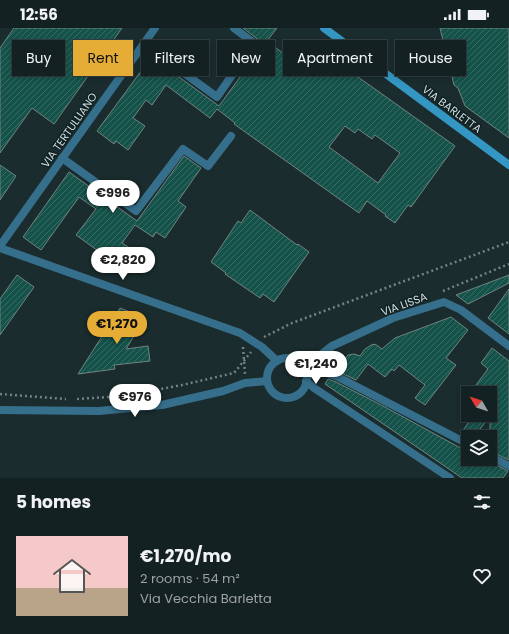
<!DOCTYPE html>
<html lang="en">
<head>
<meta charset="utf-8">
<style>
	:root { --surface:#142122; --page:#1d292a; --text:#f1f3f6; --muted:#9da3a5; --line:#333e40; --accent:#e6ad36 }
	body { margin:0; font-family:Poppins,sans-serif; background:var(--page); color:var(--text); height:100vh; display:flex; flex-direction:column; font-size:15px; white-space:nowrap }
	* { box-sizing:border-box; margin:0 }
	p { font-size:13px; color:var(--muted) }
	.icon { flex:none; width:22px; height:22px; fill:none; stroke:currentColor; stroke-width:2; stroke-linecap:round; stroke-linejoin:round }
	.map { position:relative; height:450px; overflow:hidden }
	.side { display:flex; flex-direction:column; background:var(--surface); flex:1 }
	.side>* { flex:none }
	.guide { position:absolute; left:12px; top:12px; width:485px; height:36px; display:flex; gap:8px }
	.needle { width:26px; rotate:309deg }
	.fabs { position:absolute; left:461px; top:358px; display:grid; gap:8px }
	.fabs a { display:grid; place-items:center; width:36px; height:36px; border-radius:0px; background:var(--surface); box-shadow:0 2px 6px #0003,0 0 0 1px var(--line); font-size:20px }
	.price { position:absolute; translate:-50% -34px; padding:0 9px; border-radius:14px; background:#fff; color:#222; font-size:13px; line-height:26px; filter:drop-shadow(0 1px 2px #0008) }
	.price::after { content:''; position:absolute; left:50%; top:24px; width:12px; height:9px; margin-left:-6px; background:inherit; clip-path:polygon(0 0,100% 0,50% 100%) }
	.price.selected { background:var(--accent); color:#111 }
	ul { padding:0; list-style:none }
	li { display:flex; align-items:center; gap:12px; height:100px; padding:0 16px }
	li+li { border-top:1px solid var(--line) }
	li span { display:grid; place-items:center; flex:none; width:112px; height:80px; border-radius:0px; color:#555 }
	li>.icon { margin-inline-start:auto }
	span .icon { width:48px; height:48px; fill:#fffc; stroke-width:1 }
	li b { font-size:17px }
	h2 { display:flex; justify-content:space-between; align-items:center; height:48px; padding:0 16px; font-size:17px }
	.tag { padding:0 14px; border-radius:0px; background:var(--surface); box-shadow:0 2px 6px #0003,0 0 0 1px var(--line); font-size:14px; line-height:36px }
	.tag.selected { background:var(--accent); color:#111 }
	.status { display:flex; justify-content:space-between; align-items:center; height:28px; padding:0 20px; background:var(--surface); direction:ltr }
	.status svg { height:11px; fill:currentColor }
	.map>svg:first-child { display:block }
	.building { fill:url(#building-hatch); stroke:#708480; fill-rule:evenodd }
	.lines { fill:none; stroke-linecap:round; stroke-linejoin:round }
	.path { stroke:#748284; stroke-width:2.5; stroke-dasharray:2 3; stroke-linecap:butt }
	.street { stroke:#366f8b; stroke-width:8 }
	.secondary { stroke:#3396c3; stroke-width:8 }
	.labels { text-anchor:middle; stroke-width:3; stroke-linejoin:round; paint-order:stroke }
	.street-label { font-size:11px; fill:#d2dcde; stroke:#102224 }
</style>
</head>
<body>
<div class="status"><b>12:56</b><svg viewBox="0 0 49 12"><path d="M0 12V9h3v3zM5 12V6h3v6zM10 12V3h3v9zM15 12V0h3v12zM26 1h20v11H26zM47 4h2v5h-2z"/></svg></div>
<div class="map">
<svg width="509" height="450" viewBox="0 0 509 450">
	<defs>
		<pattern id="building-hatch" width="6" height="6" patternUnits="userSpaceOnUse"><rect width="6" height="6" fill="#15524a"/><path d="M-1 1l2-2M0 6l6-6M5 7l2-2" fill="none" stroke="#366a64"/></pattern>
	</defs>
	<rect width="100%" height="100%" fill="#1a2c2e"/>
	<g class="building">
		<path d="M14 0H122L54 96 32 80 0 125V20Z"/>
		<path d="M243 0H277L267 13 292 32 306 12 455 118 411 179 408 177 395 195 385 188 386 187 367 173 359 185 234 96 235 95 217 81 210 90 166 57 152 77 146 72 133 90 145 98 128 122 116 113 114 116 97 103 147 35 163 47 168 41 219 78 264 16ZM345 98 355 105 358 101 372 111 375 107 400 125 378 155 329 119Z"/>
		<path d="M440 0H509V110L465 78 458 60 454 57Z"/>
		<path d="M184 128 201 140 178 173 186 179 165 210 156 204 153 209 135 197 122 215 131 221 119 238 76 207 96 181 79 169 41 222 23 209 69 144 137 193Z"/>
		<path d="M0 137 16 148 0 172Z"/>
		<path d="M250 182 297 217 298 216 309 224 274 274 263 266 260 270 225 246 226 245 211 234 238 193 241 195Z"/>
		<path d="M17 247 34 259 0 307V271Z"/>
		<path d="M509 247V255L468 276 456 267Z"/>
		<path d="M509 261V306L488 290Z"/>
		<path d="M120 280 145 290 126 321 148 318 150 333 114 337 115 341 78 346Z"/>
		<path d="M451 289 468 302 446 330 456 337 425 377 415 370 425 357 399 337 394 343 392 341 385 349 368 336 356 352 341 345 342 335 348 327 354 326 360 328 365 321 373 316 374 317 375 316 382 321 395 310Z"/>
		<path d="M492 320 509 333V432L490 423V388L474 409H466L461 405 474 387H490V365H470L488 341 481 335Z"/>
		<path d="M328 351 336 354 385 379 468 424V431H485L508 443 503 450H462L325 356Z"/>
	</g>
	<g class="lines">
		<g class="path">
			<path d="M443 263 509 236"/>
			<path d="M264 309 292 295 509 214"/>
			<path d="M243 319 245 346"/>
			<path d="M0 366 66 371"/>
			<path d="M77 371 124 368 182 357 234 345 251 324"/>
		</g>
		<g class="street">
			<path d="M144 16 217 69 254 15 234 0"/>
			<path d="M62 130 136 183 183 121 208 138 231 108"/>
			<path d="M0 218 155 0"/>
			<path d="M0 220 240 305 262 319 277 333"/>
			<circle cx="287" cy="350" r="20"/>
			<path d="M304 340 332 318 393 290 444 274 461 282 509 318"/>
			<path d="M306 347 321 343 338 349 468 416"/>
			<path d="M306 353 314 360 450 450"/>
			<path d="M0 382 99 383 162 377 223 363 245 355 267 353"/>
			<path d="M490 428 509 438"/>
		</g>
		<path class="secondary" d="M324 0 509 137"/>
	</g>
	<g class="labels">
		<g class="street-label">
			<text transform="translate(452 81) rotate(37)" y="4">VIA BARLETTA</text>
			<text transform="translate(69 102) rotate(-55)" y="4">VIA TERTULLIANO</text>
			<text transform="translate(404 276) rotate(-20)" y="4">VIA LISSA</text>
		</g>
	</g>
</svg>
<div class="fabs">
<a><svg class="needle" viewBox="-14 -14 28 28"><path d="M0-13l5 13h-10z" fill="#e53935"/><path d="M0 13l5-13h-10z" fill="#9da3a5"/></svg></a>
<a><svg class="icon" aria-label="layers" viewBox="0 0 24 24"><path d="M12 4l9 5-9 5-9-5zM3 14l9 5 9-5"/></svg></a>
</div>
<b class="price" style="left:113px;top:186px">€996</b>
<b class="price" style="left:123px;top:253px">€2,820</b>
<b class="price selected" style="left:117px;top:317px">€1,270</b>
<b class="price" style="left:316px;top:357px">€1,240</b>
<b class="price" style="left:135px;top:390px">€976</b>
<div class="guide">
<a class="tag">Buy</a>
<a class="tag selected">Rent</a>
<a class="tag">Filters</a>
<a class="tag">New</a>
<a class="tag">Apartment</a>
<a class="tag">House</a>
</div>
</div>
<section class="side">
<h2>5 homes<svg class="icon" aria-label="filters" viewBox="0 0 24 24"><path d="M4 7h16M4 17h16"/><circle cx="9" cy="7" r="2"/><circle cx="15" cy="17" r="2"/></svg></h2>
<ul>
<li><span style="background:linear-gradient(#f6c9c9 65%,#b9a48a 0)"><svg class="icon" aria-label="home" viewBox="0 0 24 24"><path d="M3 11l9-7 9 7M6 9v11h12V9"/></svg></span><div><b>€1,270/mo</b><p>2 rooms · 54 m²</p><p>Via Vecchia Barletta</p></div><svg class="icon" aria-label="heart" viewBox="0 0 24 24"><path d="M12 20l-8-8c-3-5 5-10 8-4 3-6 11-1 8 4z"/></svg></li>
</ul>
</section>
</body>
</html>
